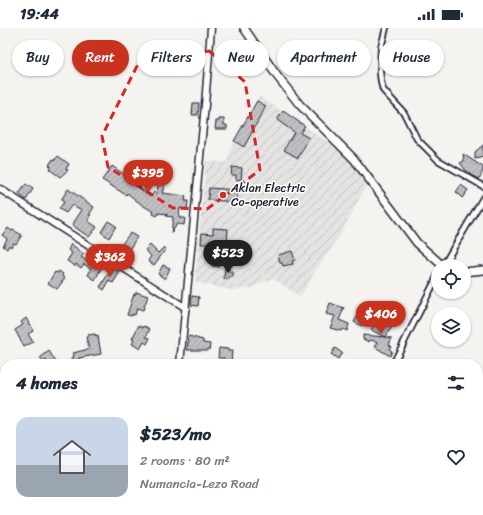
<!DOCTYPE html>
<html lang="en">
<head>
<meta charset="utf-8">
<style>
	:root { --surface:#fff; --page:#f2f2f3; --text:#1f2937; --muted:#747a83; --accent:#c8321e }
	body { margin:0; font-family:Sriracha,sans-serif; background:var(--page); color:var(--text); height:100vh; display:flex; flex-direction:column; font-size:15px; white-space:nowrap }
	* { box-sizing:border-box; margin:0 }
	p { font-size:13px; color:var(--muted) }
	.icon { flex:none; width:22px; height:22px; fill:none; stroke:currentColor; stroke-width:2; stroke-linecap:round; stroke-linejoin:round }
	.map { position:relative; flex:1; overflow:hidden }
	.side { position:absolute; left:0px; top:331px; width:483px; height:156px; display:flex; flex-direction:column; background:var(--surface); border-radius:16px 16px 0 0; box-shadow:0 1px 3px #0004 }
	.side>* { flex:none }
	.hud { position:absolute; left:12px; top:12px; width:459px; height:36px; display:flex; gap:8px }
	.fabs { position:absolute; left:431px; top:231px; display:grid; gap:8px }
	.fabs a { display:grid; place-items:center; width:40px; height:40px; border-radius:50%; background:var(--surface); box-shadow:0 1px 3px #0004; font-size:20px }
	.price { position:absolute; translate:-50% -34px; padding:0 9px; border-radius:14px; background:var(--accent); color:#fff; font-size:13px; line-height:26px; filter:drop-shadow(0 1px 2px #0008) }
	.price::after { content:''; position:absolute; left:50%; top:24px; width:12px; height:9px; margin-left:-6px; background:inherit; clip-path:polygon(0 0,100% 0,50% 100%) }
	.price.current { background:#222; color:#fff }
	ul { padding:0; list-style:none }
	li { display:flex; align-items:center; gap:12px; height:100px; padding:0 16px }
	li span { display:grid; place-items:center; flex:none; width:112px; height:80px; border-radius:12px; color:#555 }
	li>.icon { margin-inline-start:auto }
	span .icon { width:48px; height:48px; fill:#fffc; stroke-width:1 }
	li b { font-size:17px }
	h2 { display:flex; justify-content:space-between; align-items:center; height:48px; padding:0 16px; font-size:17px }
	.chip { padding:0 14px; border-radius:18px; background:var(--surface); box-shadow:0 1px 3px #0004; font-size:14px; line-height:36px }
	.chip.current { background:var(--accent); color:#fff }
	.status { display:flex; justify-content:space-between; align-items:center; height:28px; padding:0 20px; background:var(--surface); direction:ltr }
	.status svg { height:11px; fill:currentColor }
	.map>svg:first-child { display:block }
	.built { fill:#e4e3e2 }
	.industrial { fill:url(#industrial-furrows) }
	.building { fill:url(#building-hatch); stroke:#22223b }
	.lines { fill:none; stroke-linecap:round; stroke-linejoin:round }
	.street-casing { stroke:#22223b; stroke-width:8 }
	.secondary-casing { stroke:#22223b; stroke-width:9 }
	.primary-casing { stroke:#22223b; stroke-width:10 }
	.street { stroke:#fdfcf7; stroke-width:4.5 }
	.secondary { stroke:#fdfcf7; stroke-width:6 }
	.primary { stroke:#fdfcf7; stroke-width:7 }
	.marked { fill:none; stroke:#d62828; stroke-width:3; stroke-dasharray:8 5; stroke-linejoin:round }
	.poi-dot { fill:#c8321e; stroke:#fdfcf7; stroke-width:1.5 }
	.labels { text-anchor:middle; stroke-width:3; stroke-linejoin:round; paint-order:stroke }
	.poi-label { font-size:12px; fill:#22223b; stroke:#fdfcf7; text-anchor:start }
</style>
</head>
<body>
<div class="status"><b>19:44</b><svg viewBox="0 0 49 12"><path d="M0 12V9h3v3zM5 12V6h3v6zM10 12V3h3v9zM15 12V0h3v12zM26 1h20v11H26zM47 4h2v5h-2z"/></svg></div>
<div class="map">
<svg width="483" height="487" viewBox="0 0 483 487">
	<defs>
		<pattern id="industrial-furrows" width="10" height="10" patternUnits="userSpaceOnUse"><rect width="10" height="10" fill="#e4e3e2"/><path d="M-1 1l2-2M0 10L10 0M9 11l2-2" fill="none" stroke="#c3c2c3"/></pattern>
		<pattern id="building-hatch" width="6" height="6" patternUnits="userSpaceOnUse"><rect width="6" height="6" fill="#c0bfc2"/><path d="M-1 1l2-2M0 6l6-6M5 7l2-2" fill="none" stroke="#a5a4a8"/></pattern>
	</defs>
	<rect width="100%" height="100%" fill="#f4f3ef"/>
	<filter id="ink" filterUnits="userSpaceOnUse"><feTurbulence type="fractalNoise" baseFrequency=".025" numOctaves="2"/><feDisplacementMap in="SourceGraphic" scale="8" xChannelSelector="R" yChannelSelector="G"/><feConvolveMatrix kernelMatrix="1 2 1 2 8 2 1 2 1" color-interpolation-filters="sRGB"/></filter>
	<g filter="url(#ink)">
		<g class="built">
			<path d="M162 482H233L238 487H161Z"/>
			<path d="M301 482H352L355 487H297Z"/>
		</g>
		<path class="industrial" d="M259 68 344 125 367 156 339 209 316 242 300 269 273 250 251 260 231 262 195 254 206 133 227 134 232 117Z"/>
		<g class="building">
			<path d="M257 73 266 78 244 119 234 113Z"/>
			<path d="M193 75H199L198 87H192Z"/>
			<path d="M283 83 305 98 300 105 309 110 298 130 284 122 294 104 277 92Z"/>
			<path d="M219 91H224V97H227V101H215L216 93H219Z"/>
			<path d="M483 117V128L481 130 475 131V124Z"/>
			<path d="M463 126 483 139V143L479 151 468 145 460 135 464 133Z"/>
			<path d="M58 128 69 136 66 141 68 142 60 149 49 141 51 138 49 137 53 131 55 132Z"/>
			<path d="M142 134 157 143 153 150 147 146 139 160 151 168 154 164 156 166 159 155 165 156 162 165 186 168 185 173H188L187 181 180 180 179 190H185L184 197 177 196 171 206 173 189 166 188 167 186 159 185 157 188 153 186 154 184 142 177 127 165 126 167 102 152 112 138 134 153 141 142 138 140Z"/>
			<path d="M232 139 242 140 241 152 236 151V147H231Z"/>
			<path d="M26 156 33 161 26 172 19 166Z"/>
			<path d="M461 157 468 162 462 170 456 164Z"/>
			<path d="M209 160 238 162 237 174 208 172Z"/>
			<path d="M68 161 94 179 89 187H91L88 193 97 199 89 209 72 197 82 182 72 177 66 185 59 181 64 174 61 172Z"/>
			<path d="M108 193 116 198 109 210 101 204Z"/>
			<path d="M8 200 12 203 13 202 22 207 16 216 13 215 11 219 9 217 7 221 3 218 7 211 2 207Z"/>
			<path d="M213 200 228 201 226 231H219V239L211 238 212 216H201L202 205 213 206Z"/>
			<path d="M130 205 137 209 127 225 119 220Z"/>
			<path d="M71 216 84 226 81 229 92 236 96 230 102 234 101 236 103 237 95 252 88 247 91 241 84 236 81 240 76 236 75 238 67 233 72 225 68 222Z"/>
			<path d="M150 217 158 225 164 219 166 221 154 237 148 233 151 228 145 222Z"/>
			<path d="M292 223 295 232 292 233 293 236 283 238 282 235H280L278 227Z"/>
			<path d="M163 237 170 240 165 251 158 246Z"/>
			<path d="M112 240 120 244 113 255 109 253 104 262 100 259Z"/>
			<path d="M225 240H229V244H233V249H229V251H224Z"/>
			<path d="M59 243 63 246 62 248 65 250 57 261 48 255 55 244 58 245Z"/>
			<path d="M136 264 148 268 143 282 137 280 135 287 132 286V288L127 287 134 266H136Z"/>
			<path d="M192 268 199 269 198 278 191 277Z"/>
			<path d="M330 275 344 280 339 292 349 296 347 303 343 301 341 303 330 300 335 288 326 286Z"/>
			<path d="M375 288 390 293 384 294 392 299 385 309 392 310 389 317 391 318 389 321 392 323 390 328 375 319 378 314 370 312 369 314 363 311V307L385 309 371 302 377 294 371 295Z"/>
			<path d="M357 289 363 291 367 295 363 296 362 298 354 294Z"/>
			<path d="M26 290 33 303 28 306 33 314 24 319 15 302 23 297 21 294Z"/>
			<path d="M139 297 143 300 144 298 150 301 146 309 150 310 147 316 144 314 140 321 132 316 134 312 132 311Z"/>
			<path d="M95 306 96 309 98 308 101 326 79 330V332L72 334 71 330 74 329 73 325 89 321 86 309H88V307Z"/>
			<path d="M189 308 203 312V315L210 316 209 322H187Z"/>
			<path d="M219 320 228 321V323H232L231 336H224V330H218Z"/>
			<path d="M335 320 342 325 338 331 331 326Z"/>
			<path d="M49 323 56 334 54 336H49L46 332 43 334 40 330Z"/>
			<path d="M196 482H212L219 487H202Z"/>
			<path d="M248 482H276L280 487H253Z"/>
			<path d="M328 482H343L335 487H317Z"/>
			<path d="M126 483 140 484V487H126Z"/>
		</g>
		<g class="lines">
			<g class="street-casing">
				<g id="street">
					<path d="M386 0 381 19 380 44 381 54 383 62 404 85 417 111 438 132 483 158"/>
					<path d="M443 238 483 170"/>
					<path d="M393 336 438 247"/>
					<path d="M356 482 359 487"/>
					<path d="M147 487 148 482"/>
				</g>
			</g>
			<g class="secondary-casing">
				<g id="secondary">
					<path d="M0 161 186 280"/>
					<path d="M180 336 205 77 211 0"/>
					<path d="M240 482 246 487"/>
				</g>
			</g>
			<g class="primary-casing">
				<g id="primary">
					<path d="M244 0 277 48 300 77 354 131 417 215 443 238"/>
					<path d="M464 244 483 242"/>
				</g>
			</g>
			<use href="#street" class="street"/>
			<use href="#secondary" class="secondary"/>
			<use href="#primary" class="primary"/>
		</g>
	</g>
	<path class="marked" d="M209 23 245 54 260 142 207 181 173 180 108 139 102 108 139 34Z"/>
	<circle class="poi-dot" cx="223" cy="167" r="4"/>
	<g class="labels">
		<g class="poi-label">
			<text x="231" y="164">Aklan Electric<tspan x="231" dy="14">Co-operative</tspan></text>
		</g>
	</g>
</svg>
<div class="fabs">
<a><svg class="icon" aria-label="locate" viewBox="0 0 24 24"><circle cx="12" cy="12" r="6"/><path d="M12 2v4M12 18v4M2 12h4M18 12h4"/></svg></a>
<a><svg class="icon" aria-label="layers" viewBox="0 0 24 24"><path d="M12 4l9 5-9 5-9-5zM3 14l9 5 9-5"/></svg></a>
</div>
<b class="price" style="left:148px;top:166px">$395</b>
<b class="price current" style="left:228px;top:246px">$523</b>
<b class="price" style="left:110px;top:250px">$362</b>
<b class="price" style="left:381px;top:307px">$406</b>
<div class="hud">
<a class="chip">Buy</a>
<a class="chip current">Rent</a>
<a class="chip">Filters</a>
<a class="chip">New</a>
<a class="chip">Apartment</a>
<a class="chip">House</a>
</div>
<section class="side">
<h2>4 homes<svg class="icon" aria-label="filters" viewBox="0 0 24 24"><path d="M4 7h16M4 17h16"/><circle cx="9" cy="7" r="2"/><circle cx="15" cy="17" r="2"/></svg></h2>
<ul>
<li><span style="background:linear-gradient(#c9d6e8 60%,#9aa5b1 0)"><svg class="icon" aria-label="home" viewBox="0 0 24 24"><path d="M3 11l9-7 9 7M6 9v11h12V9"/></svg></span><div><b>$523/mo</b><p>2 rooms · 80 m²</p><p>Numancia-Lezo Road</p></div><svg class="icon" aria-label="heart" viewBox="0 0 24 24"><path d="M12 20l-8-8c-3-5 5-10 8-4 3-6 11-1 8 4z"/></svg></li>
</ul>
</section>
</div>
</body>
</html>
